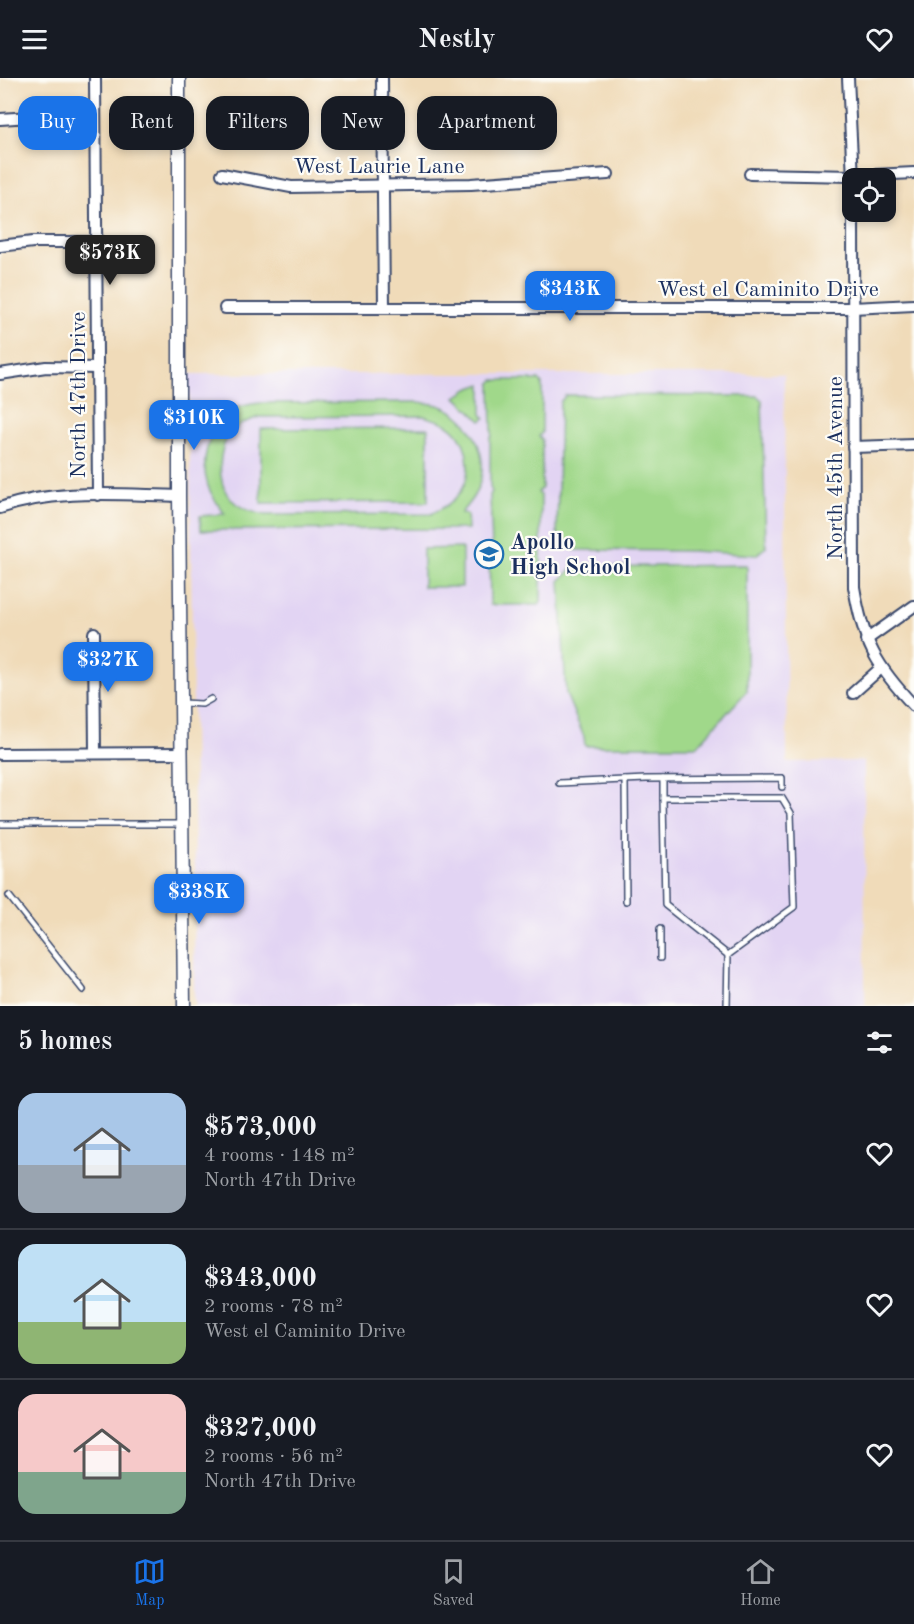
<!DOCTYPE html>
<html lang="en">
<head>
<meta charset="utf-8">
<style>
	:root { --surface:#171b24; --page:#242831; --text:#f1f3f6; --muted:#9ea1a6; --line:#363941; --accent:#1a73e8 }
	body { margin:0; font-family:"Old Standard TT",serif; background:var(--page); color:var(--text); height:100vh; display:flex; flex-direction:column; font-size:22px; white-space:nowrap }
	* { box-sizing:border-box; margin:0 }
	p { font-size:20px; color:var(--muted) }
	.icon { flex:none; width:33px; height:33px; fill:none; stroke:currentColor; stroke-width:2; stroke-linecap:round; stroke-linejoin:round }
	.map { position:relative; height:928px; overflow:hidden }
	.drawer { display:flex; flex-direction:column; background:var(--surface); flex:1 }
	.drawer>* { flex:none }
	.guide { position:absolute; left:18px; top:18px; width:600px; height:54px; display:flex; gap:12px }
	.buttons { position:absolute; left:842px; top:90px; display:grid; gap:12px }
	.buttons a { display:grid; place-items:center; width:54px; height:54px; border-radius:12px; background:var(--surface); box-shadow:0 3px 9px #0003; font-size:30px }
	.price { position:absolute; translate:-50% -51px; padding:0 14px; border-radius:12px; background:var(--accent); color:#fff; font-size:20px; line-height:39px; filter:drop-shadow(0 2px 3px #0008) }
	.price::after { content:''; position:absolute; left:50%; top:36px; width:18px; height:14px; margin-left:-9px; background:inherit; clip-path:polygon(0 0,100% 0,50% 100%) }
	.price.current { background:#222; color:#fff }
	ul { padding:0; list-style:none }
	li { display:flex; align-items:center; gap:18px; height:150px; padding:0 18px }
	li+li { border-top:2px solid var(--line) }
	li span { display:grid; place-items:center; flex:none; width:168px; height:120px; border-radius:18px; color:#555 }
	li>.icon { margin-inline-start:auto }
	span .icon { width:72px; height:72px; fill:#fffc; stroke-width:1 }
	li b { font-size:26px }
	h2 { display:flex; justify-content:space-between; align-items:center; height:72px; padding:0 18px; font-size:26px }
	.pill { padding:0 21px; border-radius:18px; background:var(--surface); box-shadow:0 3px 9px #0003; font-size:21px; line-height:54px }
	.pill.current { background:var(--accent); color:#fff }
	header { display:flex; justify-content:space-between; align-items:center; height:78px; padding:0 18px; background:var(--surface); font-size:27px; font-weight:600 }
	.tabs { display:flex; justify-content:space-around; align-items:center; height:84px; border-top:2px solid var(--line); background:var(--surface); font-size:16px; color:var(--muted) }
	.tabs a { display:grid; justify-items:center; gap:3px }
	.tabs .current { color:var(--accent) }
	.map>svg:first-child { display:block }
	.built { fill:#e2d4f3 }
	.green { fill:#a0d88a; stroke:#5e8474; stroke-width:1.5; fill-rule:evenodd }
	.lines { fill:none; stroke-linecap:round; stroke-linejoin:round }
	.service-casing { stroke:#3b496c; stroke-width:8 }
	.minor-casing { stroke:#3b496c; stroke-width:14 }
	.tertiary-casing { stroke:#3b496c; stroke-width:15 }
	.service { stroke:#fff; stroke-width:5 }
	.minor { stroke:#fff; stroke-width:10 }
	.tertiary { stroke:#fff; stroke-width:12 }
	.labels { text-anchor:middle; stroke-width:4.5; stroke-linejoin:round; paint-order:stroke }
	.street-label { font-size:22px; fill:#1b2f5e; stroke:#fdfcf7 }
	.poi-label { font-size:22px; font-weight:bold; fill:#1b2f5e; stroke:#fdfcf7; text-anchor:start }
</style>
</head>
<body>
<header><svg class="icon" aria-label="menu" viewBox="0 0 24 24"><path d="M4 6h16M4 12h16M4 18h16"/></svg>Nestly<svg class="icon" aria-label="heart" viewBox="0 0 24 24"><path d="M12 20l-8-8c-3-5 5-10 8-4 3-6 11-1 8 4z"/></svg></header>
<div class="map">
<svg width="914" height="928" viewBox="0 0 914 928">
	<rect width="100%" height="100%" fill="#fdfcf7"/>
	<filter id="ink" filterUnits="userSpaceOnUse"><feTurbulence type="fractalNoise" baseFrequency=".0167" numOctaves="2"/><feDisplacementMap in="SourceGraphic" scale="12" xChannelSelector="R" yChannelSelector="G"/><feConvolveMatrix kernelMatrix="1 2 1 2 8 2 1 2 1" color-interpolation-filters="sRGB"/></filter>
	<filter id="wash" filterUnits="userSpaceOnUse"><feTurbulence type="fractalNoise" baseFrequency=".008" numOctaves="4" result="noise"/><feDisplacementMap in="SourceGraphic" scale="24" xChannelSelector="R" yChannelSelector="G"/><feGaussianBlur stdDeviation="1.35" result="paint"/><feColorMatrix in="noise" values="0 0 0 0 0 0 0 0 0 0 0 0 0 0 0 0 0 1.4 0 .05"/><feComposite in="paint" operator="in"/></filter>
	<g filter="url(#wash)">
		<rect width="100%" height="100%" fill="#f0dbb9"/>
		<path class="built" d="M189 296H784L787 684 864 683 865 928H196L194 916 195 788Z"/>
		<g class="green">
			<path d="M494 302H539L542 306V355L539 358 542 362V410L538 414 541 418V467L537 470 541 474V524L539 527H490L489 473 492 470 490 417 492 414 490 409V361L492 357 491 305Z"/>
			<path d="M482 306V336L485 340 481 343 456 319 468 311Z"/>
			<path d="M566 317 757 318 762 322 766 469 756 477 692 473 574 472 557 455 560 324Z"/>
			<path d="M418 324C425 325 434 325 441 328 469 338 489 374 480 404 477 416 469 425 461 435L467 436 468 451 201 452 200 438 225 436C218 427 212 419 208 408 199 381 210 343 237 330 244 327 253 326 260 325ZM424 338C431 341 440 342 446 346 468 358 474 392 461 413 454 424 443 430 431 436L265 437C252 434 241 431 231 421 215 405 217 362 237 349 243 344 252 342 259 339Z"/>
			<path d="M428 350V424L261 425V351Z"/>
			<path d="M462 470V509H423V471Z"/>
			<path d="M747 487V613L697 668H585L584 659 566 616 560 503 574 489Z"/>
		</g>
	</g>
	<g filter="url(#ink)">
		<g class="lines">
			<g class="service-casing">
				<g id="service">
					<path d="M183 625 202 626 211 621"/>
					<path d="M625 702 626 823"/>
					<path d="M559 705 646 701 782 700V709"/>
					<path d="M663 720H782L791 735 794 829 728 877 665 827Z"/>
					<path d="M663 720V701"/>
					<path d="M0 746H181"/>
					<path d="M9 818 83 912"/>
					<path d="M660 851V880"/>
					<path d="M727 928 728 877"/>
				</g>
			</g>
			<g class="minor-casing">
				<g id="minor">
					<path d="M95 0 98 417"/>
					<path d="M382 0 384 230"/>
					<path d="M848 0 853 100"/>
					<path d="M0 41 61 37 95 38"/>
					<path d="M222 96 291 109 471 106 608 96"/>
					<path d="M750 96 853 98 914 95"/>
					<path d="M853 134 854 509C863 564 876 588 914 628"/>
					<path d="M0 168 33 164H96"/>
					<path d="M225 230H852L914 227"/>
					<path d="M0 296 46 289 97 290"/>
					<path d="M853 369 914 367"/>
					<path d="M0 430C56 410 121 417 179 418"/>
					<path d="M94 555 95 675"/>
					<path d="M866 562 914 528"/>
					<path d="M853 615 881 590"/>
					<path d="M0 676 182 675"/>
				</g>
			</g>
			<g class="tertiary-casing">
				<path id="tertiary" d="M179 0V418L184 928"/>
			</g>
			<use href="#service" class="service"/>
			<use href="#minor" class="minor"/>
			<use href="#tertiary" class="tertiary"/>
		</g>
	</g>
	<defs>
		<g id="school-ring" transform="scale(1.5)"><circle r="9.5" fill="#fdfcf7" stroke="#1f6fb2" stroke-width="1.5"/><path d="M0-5L7-2L0 1L-7-2ZM-4 1L0 2.5L4 1V4Q0 6-4 4Z" fill="#1f6fb2"/></g>
	</defs>
	<g fill-rule="evenodd">
		<use href="#school-ring" x="489" y="476"/>
	</g>
	<g class="labels">
		<g class="street-label">
			<text x="379" y="95">West Laurie Lane</text>
			<text x="768" y="218">West el Caminito Drive</text>
			<text transform="translate(77 317) rotate(-90)" y="8">North 47th Drive</text>
			<text transform="translate(834 390) rotate(-90)" y="8">North 45th Avenue</text>
		</g>
		<g class="poi-label">
			<text x="510" y="471">Apollo<tspan x="510" dy="25">High School</tspan></text>
		</g>
	</g>
</svg>
<div class="buttons">
<a><svg class="icon" aria-label="locate" viewBox="0 0 24 24"><circle cx="12" cy="12" r="6"/><path d="M12 2v4M12 18v4M2 12h4M18 12h4"/></svg></a>
</div>
<b class="price current" style="left:110px;top:208px">$573K</b>
<b class="price" style="left:570px;top:244px">$343K</b>
<b class="price" style="left:194px;top:373px">$310K</b>
<b class="price" style="left:108px;top:615px">$327K</b>
<b class="price" style="left:199px;top:847px">$338K</b>
<div class="guide">
<a class="pill current">Buy</a>
<a class="pill">Rent</a>
<a class="pill">Filters</a>
<a class="pill">New</a>
<a class="pill">Apartment</a>
</div>
</div>
<section class="drawer">
<h2>5 homes<svg class="icon" aria-label="filters" viewBox="0 0 24 24"><path d="M4 7h16M4 17h16"/><circle cx="9" cy="7" r="2"/><circle cx="15" cy="17" r="2"/></svg></h2>
<ul>
<li><span style="background:linear-gradient(#a9c7e8 60%,#9aa5b1 0)"><svg class="icon" aria-label="home" viewBox="0 0 24 24"><path d="M3 11l9-7 9 7M6 9v11h12V9"/></svg></span><div><b>$573,000</b><p>4 rooms · 148 m²</p><p>North 47th Drive</p></div><svg class="icon" aria-label="heart" viewBox="0 0 24 24"><path d="M12 20l-8-8c-3-5 5-10 8-4 3-6 11-1 8 4z"/></svg></li>
<li><span style="background:linear-gradient(#bfe0f5 65%,#8fb573 0)"><svg class="icon" aria-label="home" viewBox="0 0 24 24"><path d="M3 11l9-7 9 7M6 9v11h12V9"/></svg></span><div><b>$343,000</b><p>2 rooms · 78 m²</p><p>West el Caminito Drive</p></div><svg class="icon" aria-label="heart" viewBox="0 0 24 24"><path d="M12 20l-8-8c-3-5 5-10 8-4 3-6 11-1 8 4z"/></svg></li>
<li><span style="background:linear-gradient(#f6c9c9 65%,#7fa58c 0)"><svg class="icon" aria-label="home" viewBox="0 0 24 24"><path d="M3 11l9-7 9 7M6 9v11h12V9"/></svg></span><div><b>$327,000</b><p>2 rooms · 56 m²</p><p>North 47th Drive</p></div><svg class="icon" aria-label="heart" viewBox="0 0 24 24"><path d="M12 20l-8-8c-3-5 5-10 8-4 3-6 11-1 8 4z"/></svg></li>
</ul>
</section>
<nav class="tabs">
<a class="current"><svg class="icon" aria-label="map" viewBox="0 0 24 24"><path d="M3 6l6-2 6 2 6-2v14l-6 2-6-2-6 2zM9 4v14M15 6v14"/></svg>Map</a>
<a><svg class="icon" aria-label="saved" viewBox="0 0 24 24"><path d="M7 4h10v16l-5-4-5 4z"/></svg>Saved</a>
<a><svg class="icon" aria-label="home" viewBox="0 0 24 24"><path d="M3 11l9-7 9 7M6 9v11h12V9"/></svg>Home</a>
</nav>
</body>
</html>
